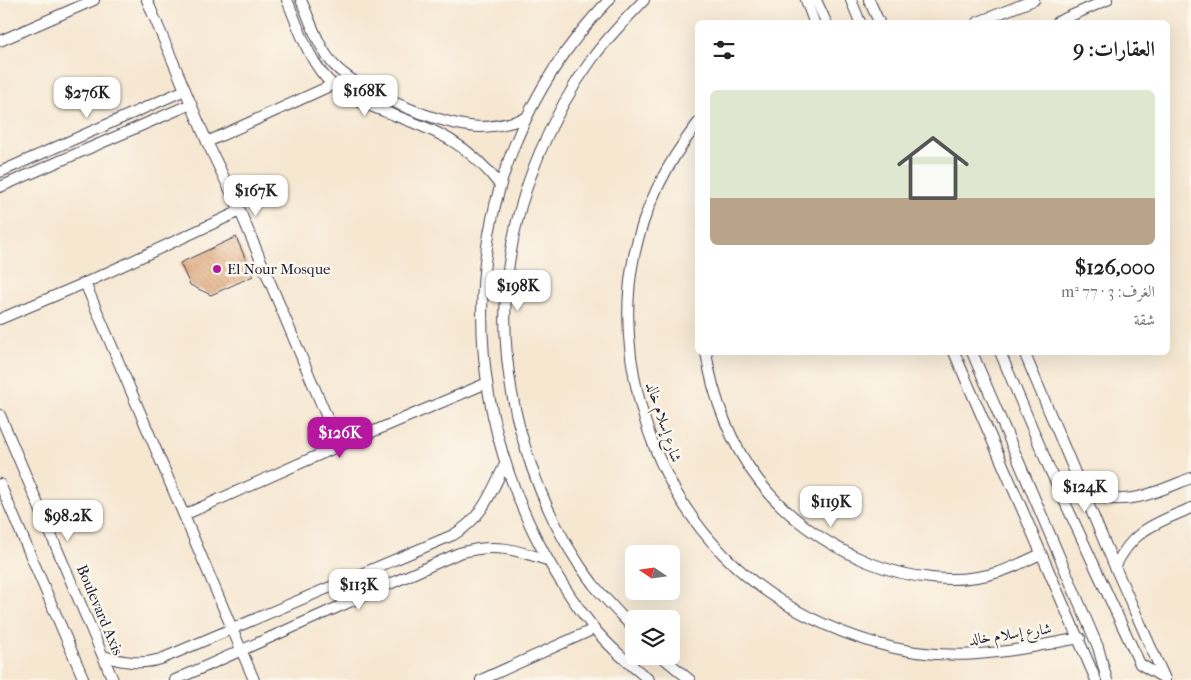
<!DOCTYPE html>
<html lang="ar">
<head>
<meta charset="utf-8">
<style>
	:root { --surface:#fff; --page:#f2f2f2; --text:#222; --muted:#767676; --line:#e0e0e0; --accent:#b5179e }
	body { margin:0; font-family:"IM FELL French Canon",Amiri,serif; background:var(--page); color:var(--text); direction:rtl; height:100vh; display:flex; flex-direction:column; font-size:19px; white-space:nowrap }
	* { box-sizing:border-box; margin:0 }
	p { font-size:16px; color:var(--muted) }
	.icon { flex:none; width:28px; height:28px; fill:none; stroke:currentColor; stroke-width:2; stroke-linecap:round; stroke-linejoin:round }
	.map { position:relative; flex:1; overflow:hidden; direction:ltr }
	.side { position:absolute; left:695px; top:20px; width:475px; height:335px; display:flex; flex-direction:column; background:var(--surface); border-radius:8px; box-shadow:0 5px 20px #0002; direction:rtl }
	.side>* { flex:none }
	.needle { width:32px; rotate:283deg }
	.tools { position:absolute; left:625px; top:545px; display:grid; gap:10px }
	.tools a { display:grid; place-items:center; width:55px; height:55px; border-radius:8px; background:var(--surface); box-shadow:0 5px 20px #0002; font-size:25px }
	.price { position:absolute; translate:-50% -42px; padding:0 11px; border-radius:10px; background:#fff; color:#222; font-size:16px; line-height:32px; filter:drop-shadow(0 1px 2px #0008) }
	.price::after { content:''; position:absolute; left:50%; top:30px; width:15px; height:11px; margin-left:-8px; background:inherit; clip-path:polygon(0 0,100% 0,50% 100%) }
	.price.on { background:var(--accent); color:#fff }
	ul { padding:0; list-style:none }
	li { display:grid; align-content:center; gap:10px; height:265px; padding:0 15px }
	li+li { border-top:1px solid var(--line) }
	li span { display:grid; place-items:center; height:155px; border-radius:8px; color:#555 }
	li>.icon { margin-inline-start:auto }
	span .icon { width:90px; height:90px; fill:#fffc; stroke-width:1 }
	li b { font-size:21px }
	h2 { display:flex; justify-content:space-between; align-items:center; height:60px; padding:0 15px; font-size:21px }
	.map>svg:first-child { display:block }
	.building { fill:url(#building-back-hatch) }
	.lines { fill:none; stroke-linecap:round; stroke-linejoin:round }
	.minor-casing { stroke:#424052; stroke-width:12 }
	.minor { stroke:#fff; stroke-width:10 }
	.poi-dot { fill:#b5179e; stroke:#fbf7ec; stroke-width:2 }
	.labels { text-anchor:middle; stroke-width:5; stroke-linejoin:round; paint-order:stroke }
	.poi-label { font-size:15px; fill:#22223b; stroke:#fbf7ec; text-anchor:start }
	.street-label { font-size:15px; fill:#22223b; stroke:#fbf7ec }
</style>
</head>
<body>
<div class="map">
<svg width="1191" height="680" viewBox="0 0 1191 680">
	<defs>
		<pattern id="building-back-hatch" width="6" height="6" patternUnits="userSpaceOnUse" patternTransform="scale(1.25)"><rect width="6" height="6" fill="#db9560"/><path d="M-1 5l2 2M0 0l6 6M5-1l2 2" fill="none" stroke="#b17950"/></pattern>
	</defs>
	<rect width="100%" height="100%" fill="#fbf7ec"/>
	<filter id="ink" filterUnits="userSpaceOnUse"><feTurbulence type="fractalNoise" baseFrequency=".02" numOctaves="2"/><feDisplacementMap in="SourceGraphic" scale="10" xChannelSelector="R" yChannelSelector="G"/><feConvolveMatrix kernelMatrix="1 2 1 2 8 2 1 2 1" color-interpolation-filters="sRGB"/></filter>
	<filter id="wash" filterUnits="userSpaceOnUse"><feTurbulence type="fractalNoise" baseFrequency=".0096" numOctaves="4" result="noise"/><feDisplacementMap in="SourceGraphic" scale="20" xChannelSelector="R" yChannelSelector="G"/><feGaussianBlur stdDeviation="1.12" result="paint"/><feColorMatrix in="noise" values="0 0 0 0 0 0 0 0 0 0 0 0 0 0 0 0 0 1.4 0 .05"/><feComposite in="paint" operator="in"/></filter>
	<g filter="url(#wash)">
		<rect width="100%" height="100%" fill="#f6e7d1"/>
		<g id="blocks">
			<path class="building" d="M236 237 253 276 211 295 190 285 180 263Z"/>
		</g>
	</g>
	<g filter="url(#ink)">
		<use href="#blocks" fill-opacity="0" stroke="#424052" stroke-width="1"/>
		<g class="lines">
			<g class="minor-casing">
				<g id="minor">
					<path d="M147 0 207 142 240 211 339 446"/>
					<path d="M287 0C299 28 309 63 332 84 345 98 368 105 386 112 436 131 466 141 500 185"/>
					<path d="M301 0C311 22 318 47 334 65 359 92 444 127 481 127 497 127 511 123 526 118"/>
					<path d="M609 0C439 176 446 440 593 627 609 647 630 664 649 680"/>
					<path d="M806 0 814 22"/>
					<path d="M816 0 826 22"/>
					<path d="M851 0 860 22"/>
					<path d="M869 0 879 22"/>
					<path d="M978 22 1034 0"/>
					<path d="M1057 22 1107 0"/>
					<path d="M0 41 94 0"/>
					<path d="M698 123C632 208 613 298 640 403 672 525 754 607 875 643 948 665 1008 652 1080 638"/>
					<path d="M207 142 332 85"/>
					<path d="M0 172 185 90"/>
					<path d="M0 187 191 104"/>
					<path d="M85 283 254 680"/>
					<path d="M0 319 85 283 240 211"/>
					<path d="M706 352C713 398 731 445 759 481 811 549 915 598 999 572 1013 568 1027 560 1041 554"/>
					<path d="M954 352 1096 680"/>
					<path d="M972 352 1098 647 1107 680"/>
					<path d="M1000 352 1050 470 1140 664 1164 678"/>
					<path d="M1024 352 1115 567 1165 679"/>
					<path d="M0 415 113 680"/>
					<path d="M0 484 84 680"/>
					<path d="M1086 495C1130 506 1151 494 1191 478"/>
					<path d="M184 515 339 446 487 383"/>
					<path d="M1115 567C1133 529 1155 524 1191 508"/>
					<path d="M634 629C620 614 606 600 593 584 567 550 546 509 532 468 494 361 496 256 540 152 554 119 571 88 592 59 607 38 626 19 644 0"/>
					<path d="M103 656C123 662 141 665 161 659L453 535C482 519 491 493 505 464"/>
					<path d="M661 656 690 680"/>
					<path d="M175 680 459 553C495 543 513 549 547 560"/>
					<path d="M481 680 594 629"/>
				</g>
			</g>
			<use href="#minor" class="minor"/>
		</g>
	</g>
	<circle class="poi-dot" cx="217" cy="269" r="5"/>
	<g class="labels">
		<g class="poi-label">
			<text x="227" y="274">El Nour Mosque</text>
		</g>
		<g class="street-label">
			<text transform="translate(664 422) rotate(72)" y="5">شارع إسلام خالد</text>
			<text transform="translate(100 610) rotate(67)" y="5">Boulevard Axis</text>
			<text transform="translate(1010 634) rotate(-8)" y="5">شارع إسلام خالد</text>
		</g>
	</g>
</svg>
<div class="tools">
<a><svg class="needle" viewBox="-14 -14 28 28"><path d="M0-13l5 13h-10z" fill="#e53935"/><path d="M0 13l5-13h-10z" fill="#767676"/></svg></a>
<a><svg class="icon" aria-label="layers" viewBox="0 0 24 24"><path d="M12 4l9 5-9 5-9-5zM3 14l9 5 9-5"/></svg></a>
</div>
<b class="price" style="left:365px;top:117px">$168K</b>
<b class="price" style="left:87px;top:119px">$276K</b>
<b class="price" style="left:256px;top:217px">$167K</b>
<b class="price" style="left:518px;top:312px">$198K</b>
<b class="price on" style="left:340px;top:459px">$126K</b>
<b class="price" style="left:1085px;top:513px">$124K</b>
<b class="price" style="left:831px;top:528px">$119K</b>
<b class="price" style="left:68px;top:542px">$98.2K</b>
<b class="price" style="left:359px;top:611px">$113K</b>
<section class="side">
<h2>العقارات: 9<svg class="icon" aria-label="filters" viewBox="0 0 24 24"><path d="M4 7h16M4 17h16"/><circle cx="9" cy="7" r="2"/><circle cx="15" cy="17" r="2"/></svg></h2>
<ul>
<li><span style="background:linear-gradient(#dfe7d0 70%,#b9a48a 0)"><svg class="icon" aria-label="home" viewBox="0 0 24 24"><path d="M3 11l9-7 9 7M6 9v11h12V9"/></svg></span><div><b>$126,000</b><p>الغرف: 3 · 77 m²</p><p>شقة</p></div></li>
</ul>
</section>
</div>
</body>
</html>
